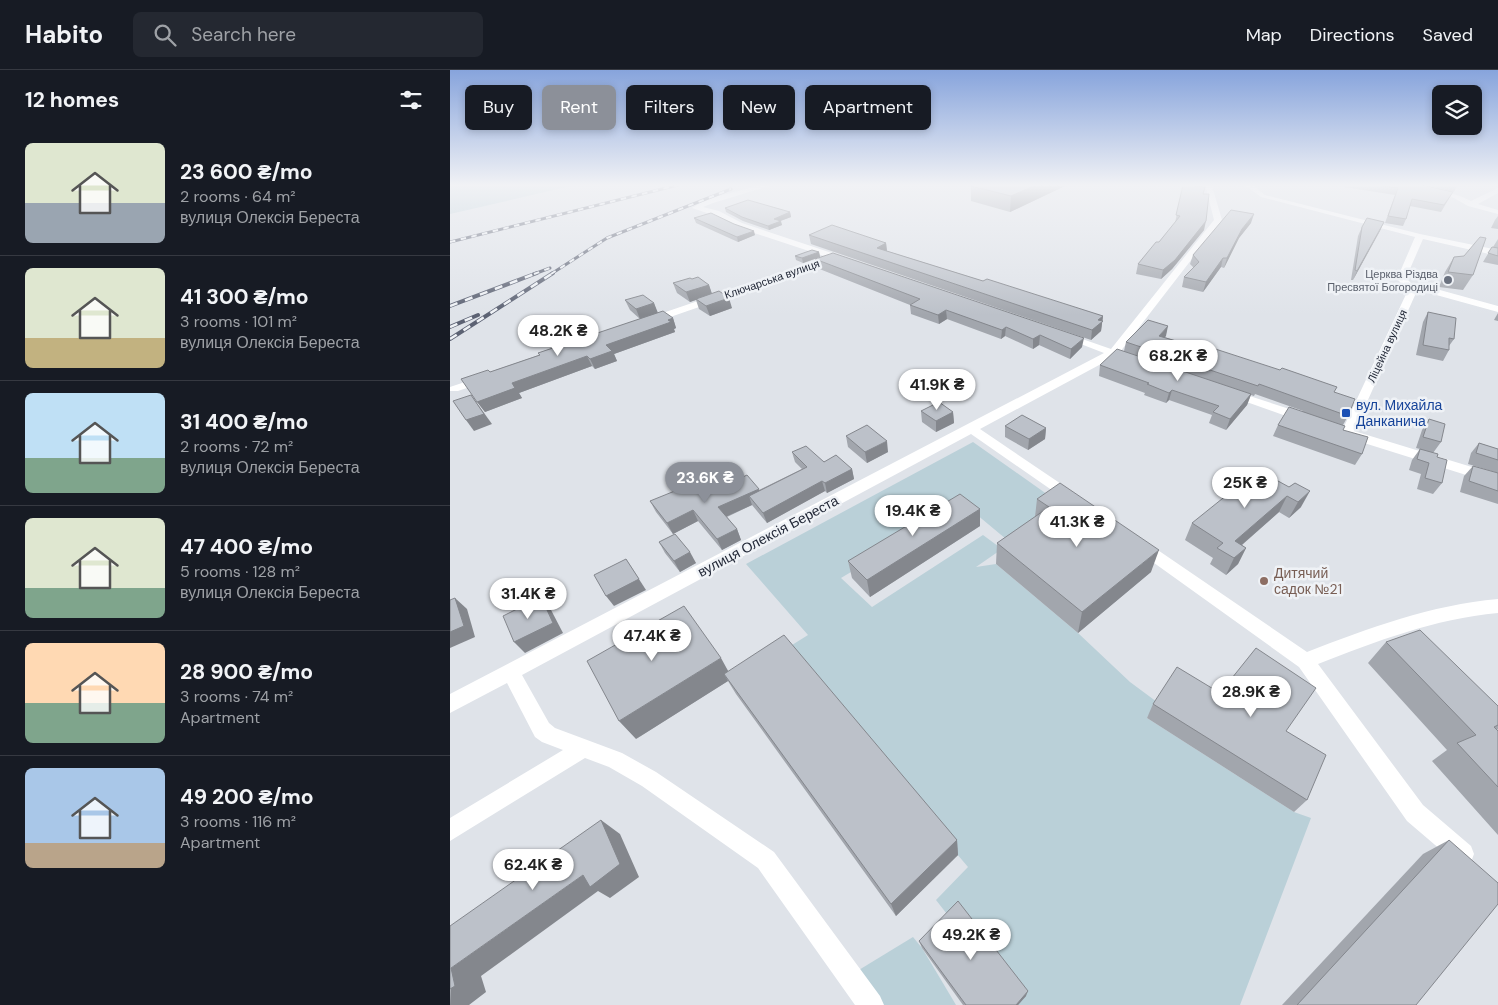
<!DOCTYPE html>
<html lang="en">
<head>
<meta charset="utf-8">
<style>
	:root { --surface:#171b24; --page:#242831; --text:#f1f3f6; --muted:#9ea1a6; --line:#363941; --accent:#8c9099 }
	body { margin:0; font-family:"DM Sans",sans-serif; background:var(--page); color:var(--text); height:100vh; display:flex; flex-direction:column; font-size:19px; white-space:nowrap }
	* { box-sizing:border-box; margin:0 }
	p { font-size:16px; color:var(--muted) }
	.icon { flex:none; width:28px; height:28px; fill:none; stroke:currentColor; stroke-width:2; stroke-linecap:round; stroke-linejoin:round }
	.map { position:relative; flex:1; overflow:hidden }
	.panel { display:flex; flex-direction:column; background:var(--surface); width:450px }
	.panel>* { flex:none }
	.hud { position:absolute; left:15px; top:15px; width:475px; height:45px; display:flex; gap:10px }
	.buttons { position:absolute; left:982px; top:15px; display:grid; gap:10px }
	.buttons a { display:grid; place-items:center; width:50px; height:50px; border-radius:8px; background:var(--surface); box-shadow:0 2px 8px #0003; font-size:25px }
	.price { position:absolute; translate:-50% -42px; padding:0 11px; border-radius:18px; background:#fff; color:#222; font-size:16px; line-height:32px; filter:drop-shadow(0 1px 2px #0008) }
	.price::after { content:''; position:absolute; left:50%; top:30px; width:15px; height:11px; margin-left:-8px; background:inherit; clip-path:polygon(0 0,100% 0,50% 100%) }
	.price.active { background:var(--accent); color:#fff }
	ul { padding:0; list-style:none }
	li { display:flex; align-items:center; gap:15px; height:125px; padding:0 25px }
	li+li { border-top:1px solid var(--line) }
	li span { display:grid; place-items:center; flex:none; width:140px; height:100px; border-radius:8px; color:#555 }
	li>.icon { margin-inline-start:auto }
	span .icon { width:60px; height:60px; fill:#fffc; stroke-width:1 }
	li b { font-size:21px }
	h2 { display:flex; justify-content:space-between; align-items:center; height:60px; padding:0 25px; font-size:21px }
	.tag { padding:0 18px; border-radius:8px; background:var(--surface); box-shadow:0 2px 8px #0003; font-size:18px; line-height:45px }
	.tag.active { background:var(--accent); color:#fff }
	header { display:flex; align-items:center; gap:30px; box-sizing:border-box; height:70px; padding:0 25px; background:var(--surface); border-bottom:1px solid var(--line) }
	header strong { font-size:24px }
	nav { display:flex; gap:28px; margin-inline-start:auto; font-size:18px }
	.search { width:350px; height:45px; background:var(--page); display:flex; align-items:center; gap:12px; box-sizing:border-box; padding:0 18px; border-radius:8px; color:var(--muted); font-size:19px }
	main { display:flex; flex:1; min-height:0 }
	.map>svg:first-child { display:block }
	.green { fill:#bad0d8 }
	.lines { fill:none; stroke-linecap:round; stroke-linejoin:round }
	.minor { fill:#fff; fill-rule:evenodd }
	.rail-far1-casing { stroke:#5c6273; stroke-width:3 }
	.rail-casing { stroke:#5c6273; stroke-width:4 }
	.rail-far1 { stroke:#eff2f6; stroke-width:2; stroke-dasharray:5.5; stroke-linecap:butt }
	.rail { stroke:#eff2f6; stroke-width:2.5; stroke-dasharray:8; stroke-linecap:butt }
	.wall { fill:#a2a6ad }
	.shaded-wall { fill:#84878d }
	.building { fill:#bcc1c9; stroke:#84878d }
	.worship-dot { fill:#6b7280; stroke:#eff2f6; stroke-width:2 }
	.transit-dot { fill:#1a4fb4; stroke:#eff2f6; stroke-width:2 }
	.education-dot { fill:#8d6e63; stroke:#eff2f6; stroke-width:2 }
	.labels { text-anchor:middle; stroke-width:5; stroke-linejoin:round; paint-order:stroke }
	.far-worship-label { font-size:11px; fill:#5b616d; stroke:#eff2f6; text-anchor:end }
	.far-street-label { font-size:11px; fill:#222837; stroke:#eff2f6 }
	.transit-label { font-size:14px; fill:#164399; stroke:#eff2f6; text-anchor:start }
	.street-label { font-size:14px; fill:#222837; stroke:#eff2f6 }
	.education-label { font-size:14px; fill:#785e54; stroke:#eff2f6; text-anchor:start }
</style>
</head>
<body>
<header>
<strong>Habito</strong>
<div class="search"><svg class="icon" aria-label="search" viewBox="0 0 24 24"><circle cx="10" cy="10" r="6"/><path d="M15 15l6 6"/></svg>Search here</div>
<nav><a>Map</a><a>Directions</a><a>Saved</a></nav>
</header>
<main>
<section class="panel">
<h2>12 homes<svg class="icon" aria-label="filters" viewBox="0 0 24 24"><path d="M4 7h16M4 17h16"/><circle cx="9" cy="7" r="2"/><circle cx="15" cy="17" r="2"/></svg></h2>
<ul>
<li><span style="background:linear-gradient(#dfe7d0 60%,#9aa5b1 0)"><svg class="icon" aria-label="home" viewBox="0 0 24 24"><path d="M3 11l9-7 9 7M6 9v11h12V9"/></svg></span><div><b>23 600 ₴/mo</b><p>2 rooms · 64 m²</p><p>вулиця Олексія Береста</p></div></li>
<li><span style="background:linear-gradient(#dfe7d0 70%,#c2b280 0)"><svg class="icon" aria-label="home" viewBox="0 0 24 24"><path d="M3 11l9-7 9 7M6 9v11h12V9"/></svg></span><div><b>41 300 ₴/mo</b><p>3 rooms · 101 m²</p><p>вулиця Олексія Береста</p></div></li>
<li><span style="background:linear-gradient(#bfe0f5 65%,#7fa58c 0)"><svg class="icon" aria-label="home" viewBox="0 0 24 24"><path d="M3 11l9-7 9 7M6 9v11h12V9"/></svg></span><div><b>31 400 ₴/mo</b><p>2 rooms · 72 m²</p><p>вулиця Олексія Береста</p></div></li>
<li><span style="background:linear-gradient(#dfe7d0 70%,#7fa58c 0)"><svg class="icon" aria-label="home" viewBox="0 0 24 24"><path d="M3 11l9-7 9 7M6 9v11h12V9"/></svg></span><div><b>47 400 ₴/mo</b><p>5 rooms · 128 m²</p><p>вулиця Олексія Береста</p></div></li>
<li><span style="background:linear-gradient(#ffd9b3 60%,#7fa58c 0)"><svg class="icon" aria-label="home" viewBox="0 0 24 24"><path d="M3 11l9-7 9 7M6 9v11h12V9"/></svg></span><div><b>28 900 ₴/mo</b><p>3 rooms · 74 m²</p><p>Apartment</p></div></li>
<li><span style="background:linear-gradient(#a9c7e8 75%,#b9a48a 0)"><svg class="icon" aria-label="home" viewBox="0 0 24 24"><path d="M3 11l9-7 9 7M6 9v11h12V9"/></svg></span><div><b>49 200 ₴/mo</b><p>3 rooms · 116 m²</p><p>Apartment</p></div></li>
</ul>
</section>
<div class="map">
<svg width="1048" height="935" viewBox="0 0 1048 935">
	<rect width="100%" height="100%" fill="#dfe3e9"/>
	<g class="green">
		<path d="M0 114H130L0 144Z"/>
		<path d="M523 372 608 432 568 479 514 434 391 508 422 537 533 465 552 479 526 497 546 494 628 563 680 612 707 632 697 648 844 742 861 748 790 935H568L486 830 518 797 334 580 358 565 296 494Z"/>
		<path d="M463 867 472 878 506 935H421L399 906Z"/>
	</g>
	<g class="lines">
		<g class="minor">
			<path d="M315 114H326L263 133 253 137 269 141 292 153 400 189V193L385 190 203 253H195V249L377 187 286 157 263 145 242 138 257 129Z"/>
			<path d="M755 114H763L762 116 772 150 670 282 674 285 673 287H664L530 359 626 424 628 427 626 430H616L521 364 72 605 99 653 105 658 172 683 206 702 324 782 430 926 434 935H405L308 798 192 716 159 697 135 688 0 771V748L113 680 92 672 85 667 57 613 0 643V624L654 283 610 266 615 263 661 279 764 150Z"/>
			<path d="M793 114H801L815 125 970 164 1048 180V186L973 169 956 208 965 217H979L1048 236V242L979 223H966L904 361 1048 405V415L895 367 891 363 958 220 947 209 965 167 811 127Z"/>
			<path d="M945 114C970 114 999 120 1021 131L1048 118V123L1028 134 1048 140V144L1018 136 1004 128Z"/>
			<path d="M33 306 39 309 37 311 8 321H0V317Z"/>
			<path d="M781 320 858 345 860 348 854 352 850 351 777 325 775 323 777 321Z"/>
			<path d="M691 470 696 472 857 582C919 558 981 535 1048 529V543C984 549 927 571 868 594L973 735 1021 776 1024 784 1021 792 1013 795 1005 792 957 751 849 597 686 480 683 476 686 472Z"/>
		</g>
		<g class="rail-far1-casing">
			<g id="rail-far1">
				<path d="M0 172 232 114"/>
				<path d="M84 204 100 198"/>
				<path d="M101 204 157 168 281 119"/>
			</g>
		</g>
		<g class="rail-casing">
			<g id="rail">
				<path d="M0 236 87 203"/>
				<path d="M0 257 28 245"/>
				<path d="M0 269 103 203"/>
			</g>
		</g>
		<use href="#rail-far1" class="rail-far1"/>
		<use href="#rail" class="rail"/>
	</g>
	<g class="wall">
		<path d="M525 114H619L560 142 521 131V116Z"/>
		<path d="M895 114H1008L1004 122 975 115 967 114 1003 122 991 142 960 136 956 149 953 156 935 153 945 125 894 117Z"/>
		<path d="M733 115 753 124 754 160 722 199 711 209 686 204 688 194 709 172 725 153Z"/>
		<path d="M275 138 340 142 341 147 330 151 332 155 319 160 293 151 276 142Z"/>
		<path d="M1048 146V159L1041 158 1045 150Z"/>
		<path d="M244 148 305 165 288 172 246 153Z"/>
		<path d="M934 152 903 210H901L908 166 912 157Z"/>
		<path d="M801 153 789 168 774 198 771 197 753 222 732 217 734 207 744 198 740 194 743 185Z"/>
		<path d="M359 165 436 173 437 181 533 211 653 246 651 261 641 270 361 174Z"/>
		<path d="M1048 169V195L1033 192 1042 177 1047 178 1043 177Z"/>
		<path d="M369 182 370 187 353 193 346 190 345 186Z"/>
		<path d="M1004 187 1023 205 1013 220 989 217 995 202Z"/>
		<path d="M365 189 632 277 620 289 589 275 583 279 555 266 551 269 497 249 489 254 461 244 460 235 367 198Z"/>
		<path d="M242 209 259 215 262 224 282 238 260 246 249 239 246 230 240 232 227 223 223 213Z"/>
		<path d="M175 230 204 233 207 243 223 248 226 258 224 259 225 262 164 284 167 291 145 299 142 296 69 323 72 328 35 342 11 309 40 302 89 285 88 283 190 249 180 240Z"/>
		<path d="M978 242 1004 269 999 276V280L993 291 966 285 973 252Z"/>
		<path d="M1048 243V251L1044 250Z"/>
		<path d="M716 266 714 267 884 322 898 346 893 355V360L912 384 905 395 823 366 828 355 853 341 805 324 804 326 801 325 797 335 776 360 759 353 762 345 719 330 716 333 694 325 695 323 649 306 650 295 674 281 676 272Z"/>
		<path d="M471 341 503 342 504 353 486 362 472 352Z"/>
		<path d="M979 349 991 372 983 383 987 387 992 413 983 424 967 419 971 404 959 400 962 390 970 379 966 378 972 360Z"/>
		<path d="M555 356 596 358 595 369 578 380 555 367Z"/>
		<path d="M396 366 438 382 417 393 398 377Z"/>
		<path d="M1029 373 1048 379V403L1018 394 1021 383Z"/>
		<path d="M342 382 402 399 404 409 377 423 375 421 317 453 302 435 277 447 287 459 291 470 272 480 248 451 223 464 206 442 200 431 257 424 309 420 352 399 345 392Z"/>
		<path d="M1023 396 1048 403V434L1010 422 1014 406Z"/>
		<path d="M845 413 851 437 839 448 829 442 792 475 796 478 788 494 776 505 760 494 763 488 735 470 742 453 839 417Z"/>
		<path d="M587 429 701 502 628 563 546 494 547 473 585 447Z"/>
		<path d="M530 439V456L420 527 402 508 398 491Z"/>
		<path d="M209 472 246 493 230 502 215 483Z"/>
		<path d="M936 572 1048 636V659L1047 660 1048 661V765L982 691 997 680 918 593Z"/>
		<path d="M278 601 507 770 508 785 446 846 286 624 278 611 186 669Z"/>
		<path d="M703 634 836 661 857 730 844 742 697 648Z"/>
		<path d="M999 770 966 935H832L973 784Z"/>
		<path d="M469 871 576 926 568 935H513L472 878Z"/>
	</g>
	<g class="shaded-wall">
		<path d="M588 114H619L560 142 561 126Z"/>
		<path d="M340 142 341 147 325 153 324 149Z"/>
		<path d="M804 144 801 153 789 168 774 198 777 188 792 159Z"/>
		<path d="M331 151 332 155 319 160 318 156Z"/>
		<path d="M756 151 754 160 722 199 711 209 713 200Z"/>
		<path d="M934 152 930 161 903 210 907 201Z"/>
		<path d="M304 161 305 165 288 172 287 167Z"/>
		<path d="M436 173 437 182 427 178Z"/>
		<path d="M369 182 370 187 353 193 352 188Z"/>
		<path d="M773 188 771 197 753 222 756 212Z"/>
		<path d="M259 215 262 224 240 232 236 222Z"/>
		<path d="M279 228 282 238 260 246 256 236Z"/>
		<path d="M204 233 208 243 190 249 186 239Z"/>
		<path d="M496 240 497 249 489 254 488 245Z"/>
		<path d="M653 246 651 261 641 270 642 260 648 250Z"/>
		<path d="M223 248 226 258 224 259 225 262 164 284 167 291 145 299 140 289 156 275Z"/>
		<path d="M718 256 716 266 707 276 709 266Z"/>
		<path d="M556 257 555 266 551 269 552 260Z"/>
		<path d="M590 265 589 275 583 279V269Z"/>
		<path d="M634 268 632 277 620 289 621 279Z"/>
		<path d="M137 286 142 296 69 323 72 328 35 342 27 332 62 313Z"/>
		<path d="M722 320 719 330 716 333 719 323Z"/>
		<path d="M801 324 797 335 776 360 780 349Z"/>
		<path d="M21 325 42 354 24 361 16 350Z"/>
		<path d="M503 342 504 353 486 362V351Z"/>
		<path d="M596 358 595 369 578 380 579 369Z"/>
		<path d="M437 371 438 382 417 393 415 382Z"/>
		<path d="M402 399 404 409 377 423 375 413Z"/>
		<path d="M372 411 375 421 317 453 313 443Z"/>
		<path d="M309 419 313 430 299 426 302 435 273 448 268 437Z"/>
		<path d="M860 421 851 437 839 448 848 432Z"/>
		<path d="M837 426 829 442 779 486 785 471Z"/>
		<path d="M530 439V456L420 527 417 510Z"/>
		<path d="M243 440 248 451 223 464 217 453Z"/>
		<path d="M287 459 291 470 272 480 267 469Z"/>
		<path d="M796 478 788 494 776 505 784 488Z"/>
		<path d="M709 480 701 502 628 563 632 542Z"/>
		<path d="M240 482 246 493 230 502 224 491Z"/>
		<path d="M176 489 196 520 164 536 156 526Z"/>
		<path d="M91 527 100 538 113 563 75 583 64 572Z"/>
		<path d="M5 528 17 539 25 567 0 578V562Z"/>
		<path d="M271 588 282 608 274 604 278 611 186 669 169 651Z"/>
		<path d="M151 750 170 764 189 807 160 828 148 821 31 906 36 922 19 935H0L1 898 133 805Z"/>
		<path d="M507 770 508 785 446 846 441 834Z"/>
		<path d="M578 921 576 926 568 935H566Z"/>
	</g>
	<g class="building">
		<path d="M525 114H588L561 126 521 116Z"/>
		<path d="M920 114H967L1003 122 994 135 962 129 956 149 938 146 948 118Z"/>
		<path d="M733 115 755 117 753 124H759L756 151 725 190 713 200 688 194 706 172H709L730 146 726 145Z"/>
		<path d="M298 130 340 142 324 149 331 151 318 156 292 147 275 138Z"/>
		<path d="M781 140 804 144 792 159 777 188H773L756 212 734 207 749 192 743 185Z"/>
		<path d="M261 143 284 154 304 161 287 167 244 148Z"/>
		<path d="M917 148 934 152 907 201 905 200 912 157Z"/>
		<path d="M382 155 436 173 427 178 533 211 537 209 653 246 648 250 653 251 642 260 359 165Z"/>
		<path d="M1030 167 1036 168 1023 205 998 202 1004 187 1014 186Z"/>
		<path d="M1042 177 1048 178V186L1038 183Z"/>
		<path d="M362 180 369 182 352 188 345 186Z"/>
		<path d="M383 183 634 268 621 279 590 265 583 269 556 257 552 260 496 240 488 245 460 235 470 229 365 189Z"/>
		<path d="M248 207 259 215 236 222 223 213 240 208 242 209Z"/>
		<path d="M269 221 279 228 256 236 246 229Z"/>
		<path d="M193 225 204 233 186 239 175 230Z"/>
		<path d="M213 241 223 248 218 250 221 252 156 275 162 281 140 289 137 286 62 313 65 318 27 332 11 309 38 300 40 302 90 285 88 283Z"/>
		<path d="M978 242 1006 248 1004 269 999 268V280L973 275Z"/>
		<path d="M698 250 718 256 709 266 747 277 750 274 830 300 832 298 887 317 884 322 905 329 898 346 809 314 808 316 676 272Z"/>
		<path d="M667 279 801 324 780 349 763 342 769 336 722 320 719 323 697 314 699 313 650 295Z"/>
		<path d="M21 325 34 344 16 350 3 331Z"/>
		<path d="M489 332 503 342 486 351 471 341Z"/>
		<path d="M839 337 895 356 893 360 918 367 912 384 828 355Z"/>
		<path d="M572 345 596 358 579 369 555 356Z"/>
		<path d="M979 349 995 354 991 372 973 367Z"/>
		<path d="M417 355 437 371 415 382 396 366Z"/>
		<path d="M1029 373 1048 379V390L1026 383Z"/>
		<path d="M356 376 374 392 386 385 402 399 375 413 372 411 313 443 299 426 357 397 342 382Z"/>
		<path d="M970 379 988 384 987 387 997 390 992 413 975 408 979 393 967 389Z"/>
		<path d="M1023 396 1048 403V421L1019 411Z"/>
		<path d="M808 400 839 417 845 413 860 421 848 432 837 426 785 471 796 478 784 488 767 478 773 473 742 453Z"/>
		<path d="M297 405 309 419 268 437 287 459 267 469 243 440 217 453 200 431 247 412 257 424Z"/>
		<path d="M610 413 709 480 632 542 547 473 599 437 587 429Z"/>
		<path d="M510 424 530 439 417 510 398 491Z"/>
		<path d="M225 464 240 482 224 491 209 472Z"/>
		<path d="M176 489 189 509 156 526 144 505Z"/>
		<path d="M91 527 103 553 64 572 53 546Z"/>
		<path d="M5 528 14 556 0 562V530Z"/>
		<path d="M234 536 271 588 169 651 137 591Z"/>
		<path d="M970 560 1048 636V655L1044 657 1048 661V717L1007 673 1026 665 936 572Z"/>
		<path d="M334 565 507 770 441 834 274 604Z"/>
		<path d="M806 578 866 618 836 661 876 685 857 730 703 634 727 597 770 623Z"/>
		<path d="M151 750 170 794 140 817 133 805 1 898 5 916 0 919V856Z"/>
		<path d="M999 770 1048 813V834L966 935H847Z"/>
		<path d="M508 831 578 921 566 935H516L469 871Z"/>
	</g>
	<linearGradient id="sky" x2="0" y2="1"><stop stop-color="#87a4dc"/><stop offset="0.47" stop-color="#f1f2f5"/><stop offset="1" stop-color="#f1f2f5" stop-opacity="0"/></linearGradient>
	<rect width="1048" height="245" fill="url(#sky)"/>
	<circle class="worship-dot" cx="998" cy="210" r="5"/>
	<rect class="transit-dot" x="891" y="338" width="10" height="10" rx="2.5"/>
	<circle class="education-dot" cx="814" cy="511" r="5"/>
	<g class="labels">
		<g class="far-worship-label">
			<text x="988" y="208">Церква Різдва<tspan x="988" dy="13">Пресвятої Богородиці</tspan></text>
		</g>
		<g class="far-street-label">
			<text transform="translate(322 209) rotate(-19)" y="4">Ключарська вулиця</text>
			<text transform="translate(937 276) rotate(-65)" y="4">Ліцейна вулиця</text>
		</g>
		<g class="transit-label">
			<text x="906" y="340">вул. Михайла<tspan x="906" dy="16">Данканича</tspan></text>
		</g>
		<g class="street-label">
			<text transform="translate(318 466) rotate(-28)" y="5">вулиця Олексія Береста</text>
		</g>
		<g class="education-label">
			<text x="824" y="508">Дитячий<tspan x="824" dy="16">садок №21</tspan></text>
		</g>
	</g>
</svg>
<div class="buttons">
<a><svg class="icon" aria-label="layers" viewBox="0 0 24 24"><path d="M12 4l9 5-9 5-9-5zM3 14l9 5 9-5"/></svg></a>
</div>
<b class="price" style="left:108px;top:287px">48.2K ₴</b>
<b class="price" style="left:728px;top:312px">68.2K ₴</b>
<b class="price" style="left:487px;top:341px">41.9K ₴</b>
<b class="price active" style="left:255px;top:434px">23.6K ₴</b>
<b class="price" style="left:795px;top:439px">25K ₴</b>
<b class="price" style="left:463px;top:467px">19.4K ₴</b>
<b class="price" style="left:627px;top:478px">41.3K ₴</b>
<b class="price" style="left:78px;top:550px">31.4K ₴</b>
<b class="price" style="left:202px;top:592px">47.4K ₴</b>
<b class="price" style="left:801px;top:648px">28.9K ₴</b>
<b class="price" style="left:83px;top:821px">62.4K ₴</b>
<b class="price" style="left:521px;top:891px">49.2K ₴</b>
<div class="hud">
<a class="tag">Buy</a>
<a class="tag active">Rent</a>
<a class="tag">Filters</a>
<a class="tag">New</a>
<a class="tag">Apartment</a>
</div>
</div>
</main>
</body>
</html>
